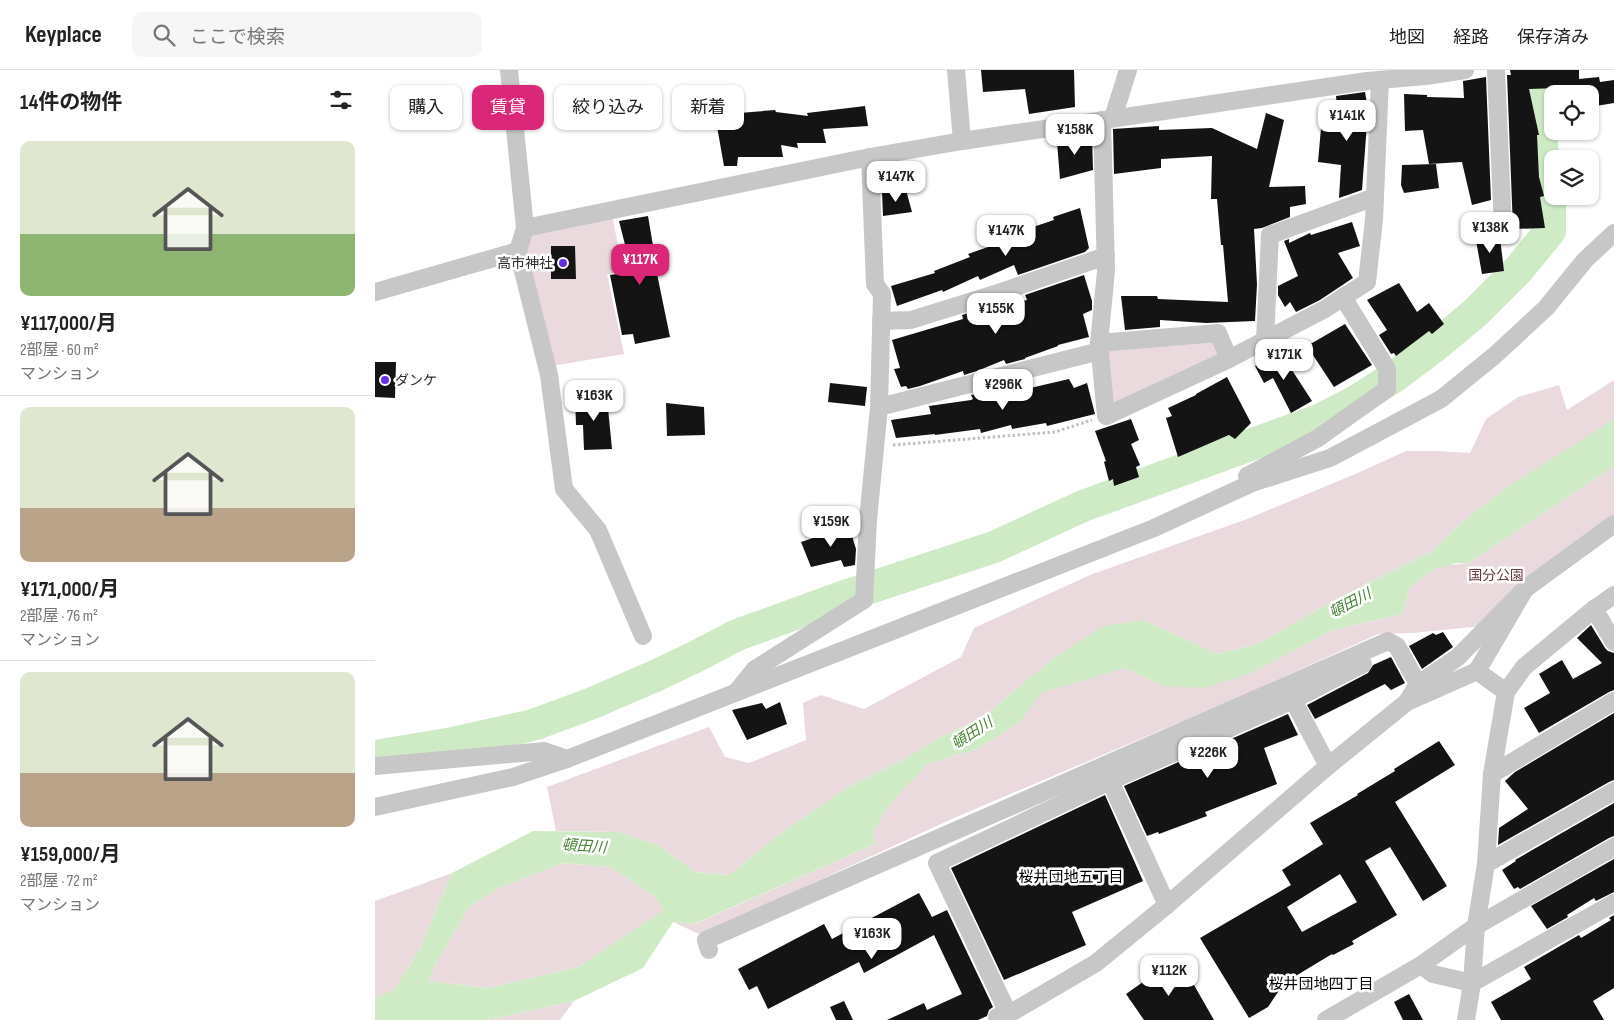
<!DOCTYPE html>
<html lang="ja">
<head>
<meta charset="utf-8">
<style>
	:root { --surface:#fff; --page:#f6f6f6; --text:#222; --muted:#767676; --line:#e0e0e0; --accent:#db2777 }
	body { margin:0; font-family:"Sofia Sans Condensed","Noto Sans JP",sans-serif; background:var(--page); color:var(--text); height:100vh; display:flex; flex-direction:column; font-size:19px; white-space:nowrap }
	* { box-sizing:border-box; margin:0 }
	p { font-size:16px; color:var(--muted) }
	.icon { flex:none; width:28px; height:28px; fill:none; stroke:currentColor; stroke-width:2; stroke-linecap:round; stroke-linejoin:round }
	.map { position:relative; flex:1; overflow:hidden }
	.drawer { display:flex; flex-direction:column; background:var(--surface); width:375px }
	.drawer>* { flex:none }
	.hud { position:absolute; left:15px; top:15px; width:475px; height:45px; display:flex; gap:10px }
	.buttons { position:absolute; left:1169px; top:15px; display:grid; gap:10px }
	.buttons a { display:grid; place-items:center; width:55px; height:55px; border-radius:10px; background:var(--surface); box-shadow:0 1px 4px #0004; font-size:25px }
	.price { position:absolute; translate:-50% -42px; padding:0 11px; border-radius:10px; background:#fff; color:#222; font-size:16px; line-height:32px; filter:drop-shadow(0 1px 2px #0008) }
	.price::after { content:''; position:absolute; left:50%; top:30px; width:15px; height:11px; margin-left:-8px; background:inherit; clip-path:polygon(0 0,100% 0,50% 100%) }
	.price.active { background:var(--accent); color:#fff }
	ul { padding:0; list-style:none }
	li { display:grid; align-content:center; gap:10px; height:265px; padding:0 20px }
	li+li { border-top:1px solid var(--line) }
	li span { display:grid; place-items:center; height:155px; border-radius:10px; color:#555 }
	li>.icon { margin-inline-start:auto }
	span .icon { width:90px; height:90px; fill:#fffc; stroke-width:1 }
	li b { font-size:21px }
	h2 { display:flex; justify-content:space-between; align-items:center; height:60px; padding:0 20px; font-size:21px }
	.chip { padding:0 18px; border-radius:10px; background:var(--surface); box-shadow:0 1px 4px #0004; font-size:18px; line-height:45px }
	.chip.active { background:var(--accent); color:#fff }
	header { display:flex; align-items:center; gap:30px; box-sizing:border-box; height:70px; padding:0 25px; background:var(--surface); border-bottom:1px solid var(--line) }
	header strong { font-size:24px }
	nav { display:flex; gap:28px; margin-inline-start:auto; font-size:18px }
	.search { width:350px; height:45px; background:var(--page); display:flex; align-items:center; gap:12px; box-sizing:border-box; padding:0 18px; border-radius:10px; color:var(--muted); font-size:19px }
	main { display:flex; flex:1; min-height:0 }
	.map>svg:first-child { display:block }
	.green { fill:#ebdadd }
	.water { fill:#cfebc6; fill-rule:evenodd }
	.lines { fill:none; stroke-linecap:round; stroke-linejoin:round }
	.river { stroke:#cfebc6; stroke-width:32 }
	.building { fill:#141414; fill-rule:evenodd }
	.path { stroke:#c1c1c1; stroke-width:3; stroke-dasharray:2.5 2.5; stroke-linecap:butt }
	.minor { stroke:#c7c7c7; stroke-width:18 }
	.poi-dot { fill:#662ee5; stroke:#fff; stroke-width:2 }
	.labels { text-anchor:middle; stroke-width:5; stroke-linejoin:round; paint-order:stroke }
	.poi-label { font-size:14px; fill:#2d2d2d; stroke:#fff; text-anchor:end }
	.park-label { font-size:14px; fill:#683b3f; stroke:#fff }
	.water-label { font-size:15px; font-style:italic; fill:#498237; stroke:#fff }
	.neighbourhood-label { font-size:15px; fill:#000; stroke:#fff }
</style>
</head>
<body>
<header>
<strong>Keyplace</strong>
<div class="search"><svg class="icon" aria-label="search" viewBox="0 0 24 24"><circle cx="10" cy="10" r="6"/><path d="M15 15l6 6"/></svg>ここで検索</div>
<nav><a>地図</a><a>経路</a><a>保存済み</a></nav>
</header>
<main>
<section class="drawer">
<h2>14件の物件<svg class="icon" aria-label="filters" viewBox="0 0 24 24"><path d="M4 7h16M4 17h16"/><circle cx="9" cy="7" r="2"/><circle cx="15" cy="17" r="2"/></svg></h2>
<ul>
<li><span style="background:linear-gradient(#dfe7d0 60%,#8fb573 0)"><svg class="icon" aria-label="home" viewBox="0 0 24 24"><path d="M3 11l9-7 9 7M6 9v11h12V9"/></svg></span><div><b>¥117,000/月</b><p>2部屋 · 60 m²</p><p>マンション</p></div></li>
<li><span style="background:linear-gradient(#dfe7d0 65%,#b9a48a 0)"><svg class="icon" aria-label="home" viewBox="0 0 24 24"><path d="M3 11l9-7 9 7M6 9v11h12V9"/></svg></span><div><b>¥171,000/月</b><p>2部屋 · 76 m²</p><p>マンション</p></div></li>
<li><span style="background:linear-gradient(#dfe7d0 65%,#b9a48a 0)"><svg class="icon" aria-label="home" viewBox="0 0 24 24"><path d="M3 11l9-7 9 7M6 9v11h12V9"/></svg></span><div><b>¥159,000/月</b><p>2部屋 · 72 m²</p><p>マンション</p></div></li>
</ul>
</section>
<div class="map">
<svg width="1239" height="950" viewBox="0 0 1239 950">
	<rect width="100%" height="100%" fill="#fff"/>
	<g class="green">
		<path d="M237 144 248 202 232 204 249 284 176 296 151 179 156 160Z"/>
		<path d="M838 271 846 288 737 338 729 278Z"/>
		<path d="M1239 310V352L1206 370 1175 391 1134 416 1086 453 1056 482 965 527 882 574 842 584 769 550 680 587 608 647 568 666 528 690 473 717 410 760 354 805 320 802 283 775 243 762 181 761 172 717 334 657 350 687 374 693 431 670 428 633 446 625 489 639 586 587 599 558 715 505 872 449 985 402 1031 381H1063L1095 383 1111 349 1143 327 1184 315 1192 340Z"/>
		<path d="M1239 396V450L1108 556 1038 563 1003 564 862 628 579 748 326 865 298 852 320 854 500 774 498 762 514 735 552 694 602 679 644 653 666 620 750 598 788 616 874 604 958 560 1027 544 1035 517 1064 495 1092 494Z"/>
		<path d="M188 793 235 797 279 826 289 840 203 897 113 918 53 911 61 894 93 838 124 818Z"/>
		<path d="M77 803 44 880 19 920 0 928V831Z"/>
		<path d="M199 931 185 950H100H112Z"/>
	</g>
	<path class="water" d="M1239 349V396L1092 494 1081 493 1065 498 1063 496 1035 517 1027 544 958 560 874 604 828 618 788 616 750 598 666 623 644 653 602 679 552 694 514 735 498 762 500 774 319 854 298 852 268 898 199 931 112 950H0V928L19 920 44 880 77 803 158 761 243 762 283 775 320 802 354 805 410 760 473 717 528 690 568 666 608 647 680 587 728 556 769 550 842 584 882 574 965 527 1056 482 1086 453 1134 416ZM188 793 235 797 279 826 289 840 203 897 113 918 53 911 61 894 93 838 124 818Z"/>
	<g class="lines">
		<path class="river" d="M0 686 72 674 158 655 215 634 280 606 320 587 362 565 464 528 619 477 708 436 944 350 983 330 1023 304 1059 277 1100 243 1144 199 1175 161V136L1169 101 1165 49 1166 26 1175 0"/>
	</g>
	<g class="building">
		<path d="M606 0H699L700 37 654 44 650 19 608 22Z"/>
		<path d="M1135 0H1204V9L1224 7 1225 12 1239 10V33L1215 37V24H1183V18L1154 19 1164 65H1162L1164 107 1169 126 1165 127 1170 158 1138 159 1132 5H1136Z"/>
		<path d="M1111 7 1116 130 1097 135 1087 92 1054 94 1048 60 1030 61 1029 24 1052 25V27L1089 28 1088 11Z"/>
		<path d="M990 22 993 40 987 120 964 128 966 95 943 92 946 58 964 59 961 26Z"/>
		<path d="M490 36 493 56 448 59 451 73H422L423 78 406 75 408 87H363L362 96H349L340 45 400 40 401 42 433 46 432 43Z"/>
		<path d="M891 43 909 50 894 117 930 116 931 134 915 137V147L887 158 879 159 882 214 880 251 831 253 785 250V257L750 260 746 226H782L783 229 853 232 848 175H846L842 129H836L837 86 786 89V98L739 104 738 59 784 56V60L837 58 882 79Z"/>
		<path d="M717 64 718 100 685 109 682 72Z"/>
		<path d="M1061 94 1064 118 1029 123 1026 115 1027 95Z"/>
		<path d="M531 120 537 142 508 146 507 122Z"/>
		<path d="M705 138 714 178 710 182 643 205 639 195 605 210 603 206 568 222 567 220 522 236 516 216 560 203 559 201 595 187 593 184 630 171V170L650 163 649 160 679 150 678 147Z"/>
		<path d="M273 146 282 199H281L295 267 260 274 258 264 247 265 235 205 257 202 244 151Z"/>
		<path d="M977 152 985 176 963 183 978 208 945 230 921 242 915 232 910 237 903 225V216L923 206 909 171 914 169V173L935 163 936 165Z"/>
		<path d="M1100 165 1125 168 1129 201 1107 204Z"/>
		<path d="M176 176H200L201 209H176Z"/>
		<path d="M709 205 717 231V240L708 244 714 267 683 275V276L650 288V289L631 294 629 290 602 301 589 305 588 301 545 316 533 319 531 316 526 317 519 299 525 298 517 270 588 249 587 245 606 239V241L652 230 650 225Z"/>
		<path d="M1024 213 1042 242 1054 233 1069 254 1057 264 1054 261 1021 286 1019 283 1016 284 1004 265 1012 260 992 230Z"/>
		<path d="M970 254 997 295 959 317 932 276Z"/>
		<path d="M904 280 937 331 916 343 898 308 889 313 880 296Z"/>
		<path d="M0 292H21L20 328 0 327Z"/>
		<path d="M852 307 876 353 860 369 854 365 803 387 791 348 797 346 793 338 821 325V324Z"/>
		<path d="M694 309 699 318 712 313 720 344 672 356 671 353 637 359 636 355 606 363 605 359 560 365V364L521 368 516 350 556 344 554 336 596 330 598 329 596 325 607 322 608 326 639 319 637 314 649 311 651 319Z"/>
		<path d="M455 313 492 317 490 336 453 332Z"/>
		<path d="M200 326 232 328 237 379 209 380 208 355H201Z"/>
		<path d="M291 333 329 337 330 365 292 366Z"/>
		<path d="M756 349 764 370 756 374 765 395 761 397 764 407 739 416 738 409 734 411 729 392 731 391 720 361Z"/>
		<path d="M474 456 481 479 480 495 469 497 466 490 436 497 426 472Z"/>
		<path d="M1216 555 1230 578 1233 581 1239 583V620L1234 622 1164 663 1149 638 1175 623 1164 604 1187 590 1198 609 1227 593 1202 568Z"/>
		<path d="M1068 562 1078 577 1047 599 1034 576 1058 563 1061 565Z"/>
		<path d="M1016 587 1030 613 1016 620 1010 614 940 649 932 635 993 603 998 595Z"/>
		<path d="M405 632 412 654 372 670 357 640 387 633 391 639Z"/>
		<path d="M1239 643V710L1234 712 1123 775 1124 758 1153 739 1130 711 1140 702Z"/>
		<path d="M913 644 923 665 889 678 902 714 830 742 832 746 784 764 783 762 772 766 749 716Z"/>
		<path d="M1064 671 1080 695 1020 732 1072 816 1048 831 1015 777 990 791 1022 845 977 871 979 874 958 885 957 884 909 913 893 937 874 948 825 868 916 815 907 800 948 774 935 753 983 725 982 724 1020 701 1019 699ZM965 804 982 832 927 862 912 837Z"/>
		<path d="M730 725 768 811 697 842 711 875 629 910 576 798Z"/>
		<path d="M1239 733V766L1234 768 1145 819 1143 817 1139 819 1127 800 1141 791 1140 790Z"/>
		<path d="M1239 789V822L1221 831 1219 828 1192 845 1193 847 1172 859 1156 836Z"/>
		<path d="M544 823 557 847 572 840 618 937 614 940 612 946 603 950H512L549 933 552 940 587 924 559 865 489 903 484 892 393 939 382 916 374 920 363 899 449 854 457 869Z"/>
		<path d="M1239 845V918L1218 931 1229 950H1126L1116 932 1156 909 1149 897 1204 865 1206 868 1236 850 1234 848Z"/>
		<path d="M802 893 808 902 811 901 839 950H769L751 924 775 907Z"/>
		<path d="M1034 924 1048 950H1028L1019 932Z"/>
		<path d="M469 931 478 950H461L455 937Z"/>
	</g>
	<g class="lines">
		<path class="path" d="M518 375 680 362 717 350"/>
		<g class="minor">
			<path d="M581 0 587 71"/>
			<path d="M1121 0 1128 158"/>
			<path d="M738 48 753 0"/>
			<path d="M727 50 731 201 724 273 731 346 854 289 950 239 992 212 999 150 1005 10"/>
			<path d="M150 158 495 87 587 71 992 11 1051 6 1090 0"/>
			<path d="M143 181 174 305 189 419 223 460 268 566"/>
			<path d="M0 222 143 181 150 158 134 0"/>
			<path d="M506 251 536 250 626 222 731 186"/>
			<path d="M890 270 895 165 1000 127"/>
			<path d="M724 273 843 263 854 289"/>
			<path d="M504 337 725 281"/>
			<path d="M872 406 943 368 1012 319V299L968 227"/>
			<path d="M1219 539 1239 525"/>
			<path d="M1102 601 1131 622"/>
			<path d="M1043 614 1082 588 1150 519 1239 454"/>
			<path d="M363 620 380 599 489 530 493 450 504 337 507 224 500 214 495 87"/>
			<path d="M0 696 169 681 192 689"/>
			<path d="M953 696 1032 632 1102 601 1150 519"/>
			<path d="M1117 704 1239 631"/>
			<path d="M0 737 138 707 192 689 779 458 877 413 955 388 1066 329 1119 286 1171 238 1210 190 1239 163"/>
			<path d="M1111 794 1117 704 1131 622 1149 597 1219 539 1239 572"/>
			<path d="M792 835 953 696 918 630"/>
			<path d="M334 880 331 870 1013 571 1022 576 1043 614 1032 632"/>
			<path d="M1046 895 1058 904 1097 913 1239 833"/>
			<path d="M622 947 639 941 721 893 792 835 735 711"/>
			<path d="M626 950 633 943 562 793 735 711 918 630 988 594"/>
			<path d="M951 950 1046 895 1101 856 1239 777"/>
			<path d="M1091 950 1097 913 1101 856 1111 794 1239 721"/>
		</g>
	</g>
	<g class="poi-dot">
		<circle cx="188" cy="193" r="5"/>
		<circle cx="10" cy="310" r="5"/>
	</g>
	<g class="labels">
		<g class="poi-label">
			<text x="178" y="198">高市神社</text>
			<text x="20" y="315" text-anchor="start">ダンケ</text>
		</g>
		<g class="park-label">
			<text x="1121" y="510">国分公園</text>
		</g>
		<g class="water-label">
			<text transform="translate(975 533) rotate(-28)" y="5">頓田川</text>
			<text transform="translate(597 663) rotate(-33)" y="5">頓田川</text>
			<text transform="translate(209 776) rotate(4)" y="5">頓田川</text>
		</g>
		<g class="neighbourhood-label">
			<text x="696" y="812">桜井団地五丁目</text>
			<text x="946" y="919">桜井団地四丁目</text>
		</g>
	</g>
</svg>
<div class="buttons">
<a><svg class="icon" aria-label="locate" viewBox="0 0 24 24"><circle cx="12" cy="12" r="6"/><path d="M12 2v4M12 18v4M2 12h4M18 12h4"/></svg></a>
<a><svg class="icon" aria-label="layers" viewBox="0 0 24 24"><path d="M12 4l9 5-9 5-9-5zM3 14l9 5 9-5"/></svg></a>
</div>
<b class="price" style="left:972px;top:72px">¥141K</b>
<b class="price" style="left:700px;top:86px">¥158K</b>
<b class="price" style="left:521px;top:133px">¥147K</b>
<b class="price" style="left:1115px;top:184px">¥138K</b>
<b class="price" style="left:631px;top:187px">¥147K</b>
<b class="price active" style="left:265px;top:216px">¥117K</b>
<b class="price" style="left:621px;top:265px">¥155K</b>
<b class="price" style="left:909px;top:311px">¥171K</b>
<b class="price" style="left:628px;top:341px">¥296K</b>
<b class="price" style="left:219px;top:352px">¥163K</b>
<b class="price" style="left:456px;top:478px">¥159K</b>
<b class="price" style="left:833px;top:709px">¥226K</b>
<b class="price" style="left:497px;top:890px">¥163K</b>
<b class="price" style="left:794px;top:927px">¥112K</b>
<div class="hud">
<a class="chip">購入</a>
<a class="chip active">賃貸</a>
<a class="chip">絞り込み</a>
<a class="chip">新着</a>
</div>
</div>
</main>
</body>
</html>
